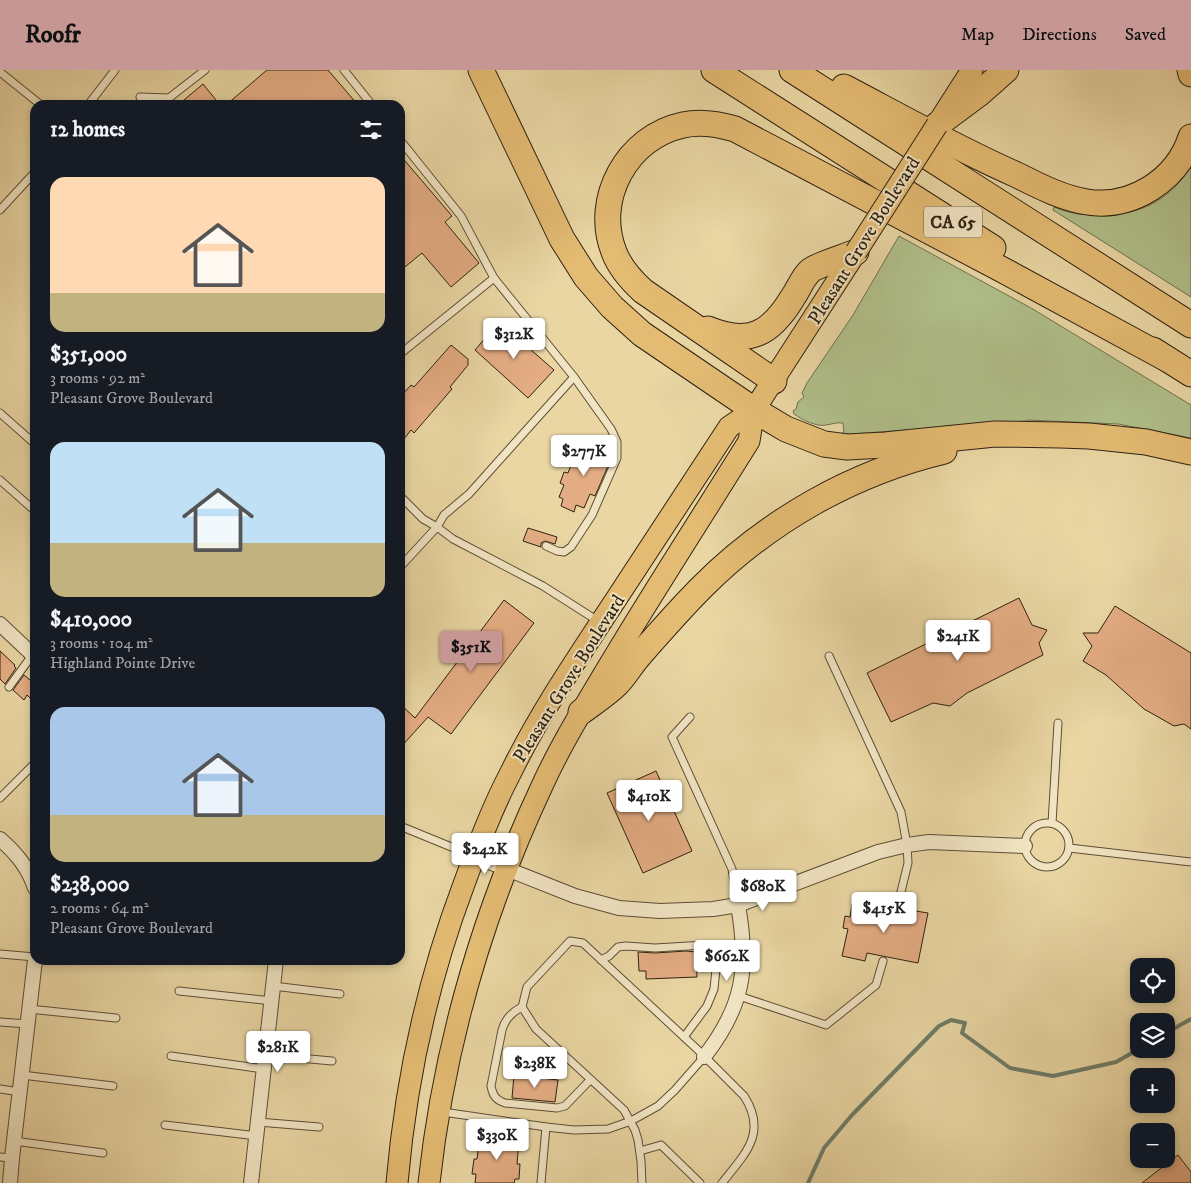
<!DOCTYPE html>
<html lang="en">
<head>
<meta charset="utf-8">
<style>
	:root { --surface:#171b24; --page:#242831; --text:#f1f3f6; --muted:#9ea1a6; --accent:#c59692 }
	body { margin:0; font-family:"IM FELL DW Pica",serif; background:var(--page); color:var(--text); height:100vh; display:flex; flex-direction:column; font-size:19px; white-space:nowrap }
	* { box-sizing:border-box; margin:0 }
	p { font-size:16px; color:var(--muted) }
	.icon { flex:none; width:28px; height:28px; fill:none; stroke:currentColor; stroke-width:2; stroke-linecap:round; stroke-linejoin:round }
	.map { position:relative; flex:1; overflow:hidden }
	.details { position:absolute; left:30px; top:30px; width:375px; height:865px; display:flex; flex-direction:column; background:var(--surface); border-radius:15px; box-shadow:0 2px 8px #0003 }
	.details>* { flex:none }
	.controls { position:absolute; left:1130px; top:888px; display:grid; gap:10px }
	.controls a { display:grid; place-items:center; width:45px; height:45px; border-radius:10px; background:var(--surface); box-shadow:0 2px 8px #0003; font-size:25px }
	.price { position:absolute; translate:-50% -42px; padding:0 11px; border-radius:5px; background:#fff; color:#222; font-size:16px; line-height:32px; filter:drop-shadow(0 1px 2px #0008) }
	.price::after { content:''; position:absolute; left:50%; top:30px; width:15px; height:11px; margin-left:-8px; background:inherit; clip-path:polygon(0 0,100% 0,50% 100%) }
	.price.on { background:var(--accent); color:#111 }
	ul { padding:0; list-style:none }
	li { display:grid; align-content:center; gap:10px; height:265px; padding:0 20px }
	li span { display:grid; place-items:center; height:155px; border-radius:15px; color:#555 }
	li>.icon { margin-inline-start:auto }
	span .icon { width:90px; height:90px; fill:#fffc; stroke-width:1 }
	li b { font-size:21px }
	h2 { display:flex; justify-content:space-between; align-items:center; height:60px; padding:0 20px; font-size:21px }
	header { display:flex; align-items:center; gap:30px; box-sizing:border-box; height:70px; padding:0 25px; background:var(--accent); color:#111 }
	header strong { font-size:24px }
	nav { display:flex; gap:28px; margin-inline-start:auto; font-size:18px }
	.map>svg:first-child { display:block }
	.green { fill:#b0bf8a; stroke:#6f704e }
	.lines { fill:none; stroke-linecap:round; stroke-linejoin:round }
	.stream { stroke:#6e7d68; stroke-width:4 }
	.building { fill:#e4ac83; stroke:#2e2112 }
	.service-casing { stroke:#5d4e36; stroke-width:9 }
	.minor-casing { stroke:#5d4e36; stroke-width:16 }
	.primary-casing { stroke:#2e2112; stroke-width:23 }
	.motorway-casing { stroke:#2e2112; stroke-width:27 }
	.service { stroke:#f1e4c3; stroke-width:7 }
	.minor { stroke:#f1e4c3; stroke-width:14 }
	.primary { stroke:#e4bb72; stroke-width:21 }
	.motorway { stroke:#e4bb72; stroke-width:25 }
	.primary-bridge-casing { stroke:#2e2112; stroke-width:23; stroke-linecap:butt }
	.primary-bridge { stroke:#e4bb72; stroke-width:21 }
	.labels { text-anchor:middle; stroke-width:4; stroke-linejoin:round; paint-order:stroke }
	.shield { fill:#f1e4c3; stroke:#685c47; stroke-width:1 }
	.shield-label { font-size:18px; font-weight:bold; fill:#2e2112 }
	.street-label { font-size:19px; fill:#2e2112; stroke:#f1e4c3 }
</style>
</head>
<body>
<header>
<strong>Roofr</strong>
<nav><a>Map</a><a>Directions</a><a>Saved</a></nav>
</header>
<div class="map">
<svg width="1191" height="1113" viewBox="0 0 1191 1113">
	<rect width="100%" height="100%" fill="#e9d6a3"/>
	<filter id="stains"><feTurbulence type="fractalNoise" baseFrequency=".004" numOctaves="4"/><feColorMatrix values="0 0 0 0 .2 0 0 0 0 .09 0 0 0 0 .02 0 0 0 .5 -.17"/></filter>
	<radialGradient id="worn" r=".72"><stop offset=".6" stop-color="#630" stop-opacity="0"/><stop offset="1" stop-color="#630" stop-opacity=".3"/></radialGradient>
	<g class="green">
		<path d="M1191 97V227L1053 140 1054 137C1071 144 1082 145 1100 145 1141 145 1168 131 1191 97Z"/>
		<path d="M899 166 1031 238 1191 335V368L1118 354 1028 350 1026 351 839 365 844 362 843 353C837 352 833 354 826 355 816 357 803 350 794 344L793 341 796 339 798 332 804 327 802 323 807 313 853 245Z"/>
	</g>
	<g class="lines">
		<g class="stream">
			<path d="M1166 963 1191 949"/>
			<path d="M808 1113 824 1078 852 1045 939 956 951 950 965 953 962 963 1010 998 1053 1006 1116 992 1139 979"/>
		</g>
	</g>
	<g class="building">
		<path d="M267 0H328L358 35H226Z"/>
		<path d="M203 14 220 35H178Z"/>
		<path d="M400 85 452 146 445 152 479 193 451 217 422 183 400 201Z"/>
		<path d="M499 252 554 300 528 328 475 280Z"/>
		<path d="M451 275 468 289V295L450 317 452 319 414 363 411 360 400 374V327L411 315 414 317Z"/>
		<path d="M591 374 605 379 602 385 611 389 595 426 590 424 584 438 576 435 574 442 561 436 563 429 559 427 564 415 560 413 564 402 568 403 578 377 584 380 585 376 589 377Z"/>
		<path d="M528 458 557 467 555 474 545 471 541 473V477L523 471Z"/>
		<path d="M1019 528 1032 555 1047 560 1039 573 1043 585 967 623 950 636 933 633 891 652 867 603Z"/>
		<path d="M504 530 534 553 451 664 428 647 400 678V634L415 648Z"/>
		<path d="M1115 536 1191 583V659L1184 654 1174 656 1144 639 1106 605 1083 591 1092 576 1083 563H1098Z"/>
		<path d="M0 581 15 595 14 596 16 598 5 614 0 609Z"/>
		<path d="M24 605 35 614V633L27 625 24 630 13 620Z"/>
		<path d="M656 701 692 781 643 803 607 723Z"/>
		<path d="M852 834 908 845 909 840 928 843 918 893 867 883 865 891 842 886 848 859 843 858 845 846 850 847Z"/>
		<path d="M686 881 696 882 697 907 646 909V901H639L638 882 655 883Z"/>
		<path d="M514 1005 558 1010 555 1032 512 1028Z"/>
		<path d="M480 1066 519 1071 517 1094H520L519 1109H515L514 1113H475L476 1104H472L474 1089H477Z"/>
		<path d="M1178 1085 1191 1102V1113H1142Z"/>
	</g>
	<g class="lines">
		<g class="service-casing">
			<g id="service">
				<path d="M344 0 372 35"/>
				<path d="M0 2 41 35"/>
				<path d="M140 27 169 28 205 0"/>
				<path d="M88 35 115 0"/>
				<path d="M400 70 461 146 494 208 574 307 611 359 617 372V388L592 445 571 477 564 482 557 481 546 476"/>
				<path d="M0 140 35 102"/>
				<path d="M400 284 494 208"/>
				<path d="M0 343 35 374"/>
				<path d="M0 410 35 441"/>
				<path d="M400 426 423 449 437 457 453 469 543 516 598 551"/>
				<path d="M400 497 437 457 444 445 469 424 574 307"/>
				<path d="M829 586 901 742 907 775 908 793 900 826"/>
				<path d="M9 617 33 584"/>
				<path d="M690 647 672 667 732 799 738 835"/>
				<path d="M0 728 35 693"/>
				<circle cx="1047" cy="775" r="22"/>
				<path d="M1052 753 1058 653"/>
				<path d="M400 756 471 785"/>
				<path d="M1069 778 1191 792"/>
				<path d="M0 884 35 887"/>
				<path d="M601 890 609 886 618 877 626 876 655 878 705 875 713 880 717 889 714 919 707 936 684 967"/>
				<path d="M273 916 340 924"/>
				<path d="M179 921 272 931"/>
				<path d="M739 926 826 955 876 915 883 891"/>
				<path d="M522 937C512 942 505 949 502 960L491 1016C493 1026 496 1030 505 1033L557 1038 565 1036 590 1010"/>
				<path d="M29 939 116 948"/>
				<path d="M0 952 28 954"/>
				<path d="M266 985 332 991"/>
				<path d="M171 986 264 999"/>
				<path d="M22 1005 113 1016"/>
				<path d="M0 1019 20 1022"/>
				<path d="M443 1042 546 1057 574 1060 608 1059 631 1051 658 1036 675 1020 704 987"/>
				<path d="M258 1052 319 1057"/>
				<path d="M165 1055 257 1066"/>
				<path d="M14 1071 103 1083"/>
				<path d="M640 1081 661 1075 700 1113"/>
				<path d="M0 1087 12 1088"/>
				<path d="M541 1113 546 1057"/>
				<path d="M642 1113 641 1091 638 1070 635 1060 624 1040 536 959 522 937 527 917 570 871 583 873 698 980 744 1026C768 1063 745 1084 722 1113"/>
			</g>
		</g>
		<g class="minor-casing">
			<g id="minor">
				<path d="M0 554 35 587"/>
				<path d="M0 769C16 783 28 797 35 818"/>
				<path d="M474 786 575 826 619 838 660 841 713 839 738 835 878 782 907 775 929 772 1025 776"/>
				<path d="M704 987C744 936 749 898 738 835"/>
				<path d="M10 1113 12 1088 35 890"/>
				<path d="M251 1113 276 890"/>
			</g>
		</g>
		<g class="primary-casing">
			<g id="primary">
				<path d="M940 50 972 0"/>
				<path d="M397 1113C406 1009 427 912 464 814 478 776 492 738 511 702 539 645 574 593 609 540 649 479 689 418 729 357L754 340 856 182"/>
				<path d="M429 1113C444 975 483 842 542 716 561 674 586 634 610 594 655 519 703 445 749 371L754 340"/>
			</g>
		</g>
		<g class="motorway-casing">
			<g id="motorway">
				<path d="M481 0 562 169 586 207 612 237 642 264 754 340 786 359 824 374 847 377 885 375 995 364 1060 365 1089 366 1146 372 1191 382"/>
				<path d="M714 0 993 178"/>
				<path d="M792 0 1191 255"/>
				<path d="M1190 0 1191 4"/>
				<path d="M844 17C901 47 958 79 1017 105 1039 116 1062 128 1087 132 1132 139 1177 110 1191 67"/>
				<path d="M937 55 980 23 1006 0"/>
				<path d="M708 259C749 276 771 264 793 227 798 220 803 207 810 201 815 196 847 186 856 182"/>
				<path d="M1153 280 1191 304"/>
				<path d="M774 311 643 221C631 210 620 198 614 182 593 129 627 67 683 55 700 51 718 54 735 59L1001 199 1167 289"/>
				<path d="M581 642C593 633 607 624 617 614 625 606 631 595 638 587 659 563 680 539 702 517 768 451 852 403 944 381"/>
			</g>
		</g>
		<use href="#service" class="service"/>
		<use href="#minor" class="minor"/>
		<use href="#primary" class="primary"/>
		<use href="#motorway" class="motorway"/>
		<g class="primary-bridge-casing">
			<path id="primary-bridge" d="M856 182 937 55"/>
		</g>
		<use href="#primary-bridge" class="primary-bridge"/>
	</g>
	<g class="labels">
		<rect class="shield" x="924" y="136.5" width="58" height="31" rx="4"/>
		<g class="shield-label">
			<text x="953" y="158">CA 65</text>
		</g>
		<g class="street-label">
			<text transform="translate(863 170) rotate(-58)" y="7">Pleasant Grove Boulevard</text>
			<text transform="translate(568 608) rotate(-58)" y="7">Pleasant Grove Boulevard</text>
		</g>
	</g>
	<rect width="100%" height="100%" filter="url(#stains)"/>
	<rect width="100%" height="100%" fill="url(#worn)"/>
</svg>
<div class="controls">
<a><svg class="icon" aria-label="locate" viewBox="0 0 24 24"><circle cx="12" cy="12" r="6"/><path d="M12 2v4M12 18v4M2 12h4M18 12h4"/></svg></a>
<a><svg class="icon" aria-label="layers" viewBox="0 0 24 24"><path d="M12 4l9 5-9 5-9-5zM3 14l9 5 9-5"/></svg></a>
<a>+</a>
<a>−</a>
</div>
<b class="price" style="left:514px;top:290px">$312K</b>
<b class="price" style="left:584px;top:407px">$277K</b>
<b class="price" style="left:958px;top:592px">$241K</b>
<b class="price on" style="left:471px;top:603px">$351K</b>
<b class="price" style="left:649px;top:752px">$410K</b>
<b class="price" style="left:485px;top:805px">$242K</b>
<b class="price" style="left:763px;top:842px">$680K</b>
<b class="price" style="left:884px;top:864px">$415K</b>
<b class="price" style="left:727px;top:912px">$662K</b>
<b class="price" style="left:278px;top:1003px">$281K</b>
<b class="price" style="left:535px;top:1019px">$238K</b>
<b class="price" style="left:497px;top:1091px">$330K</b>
<section class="details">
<h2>12 homes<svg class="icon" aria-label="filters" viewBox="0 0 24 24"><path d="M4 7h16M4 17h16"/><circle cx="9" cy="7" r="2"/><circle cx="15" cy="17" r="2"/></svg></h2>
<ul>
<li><span style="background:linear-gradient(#ffd9b3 75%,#c2b280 0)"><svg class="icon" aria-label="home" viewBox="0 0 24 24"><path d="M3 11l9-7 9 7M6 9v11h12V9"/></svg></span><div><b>$351,000</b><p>3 rooms · 92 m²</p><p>Pleasant Grove Boulevard</p></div></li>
<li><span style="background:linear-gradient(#bfe0f5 65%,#c2b280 0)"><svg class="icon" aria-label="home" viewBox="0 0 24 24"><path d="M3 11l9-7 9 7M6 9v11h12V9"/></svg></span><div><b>$410,000</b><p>3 rooms · 104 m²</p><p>Highland Pointe Drive</p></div></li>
<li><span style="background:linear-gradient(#a9c7e8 70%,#c2b280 0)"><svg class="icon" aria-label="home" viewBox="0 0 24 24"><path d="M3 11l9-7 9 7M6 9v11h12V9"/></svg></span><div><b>$238,000</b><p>2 rooms · 64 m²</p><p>Pleasant Grove Boulevard</p></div></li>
</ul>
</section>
</div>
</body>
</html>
